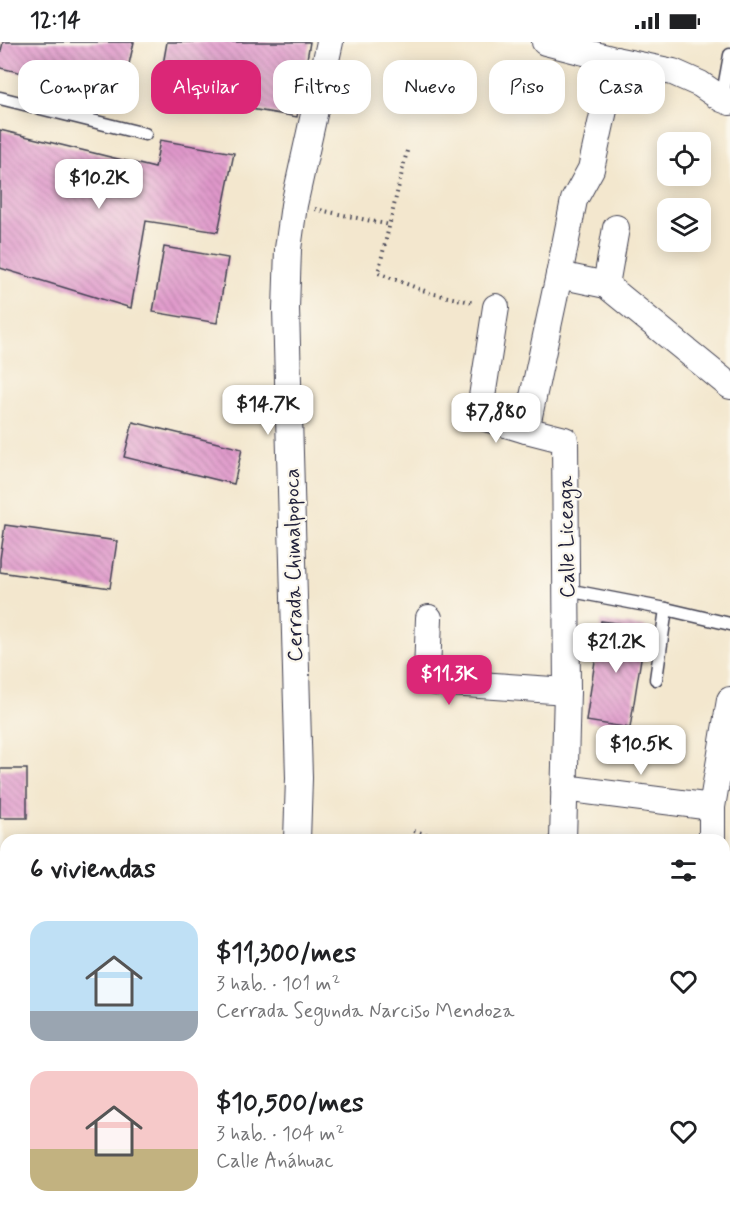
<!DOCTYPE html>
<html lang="es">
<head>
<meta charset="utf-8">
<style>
	:root { --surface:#fff; --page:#f6f6f6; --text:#202124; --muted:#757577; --accent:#db2777 }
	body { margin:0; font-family:Mynerve,sans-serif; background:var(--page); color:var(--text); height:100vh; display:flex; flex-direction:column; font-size:22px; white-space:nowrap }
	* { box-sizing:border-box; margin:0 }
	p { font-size:20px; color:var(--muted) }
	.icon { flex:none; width:33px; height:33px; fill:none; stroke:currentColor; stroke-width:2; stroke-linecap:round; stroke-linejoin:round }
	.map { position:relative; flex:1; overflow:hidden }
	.side { position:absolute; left:0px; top:792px; width:730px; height:386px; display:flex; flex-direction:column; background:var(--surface); border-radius:18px 18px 0 0; box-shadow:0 3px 15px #0003 }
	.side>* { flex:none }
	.top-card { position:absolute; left:18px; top:18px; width:694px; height:54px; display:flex; gap:12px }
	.tools { position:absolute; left:657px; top:90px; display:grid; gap:12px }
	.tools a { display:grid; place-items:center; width:54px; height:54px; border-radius:12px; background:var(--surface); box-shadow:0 3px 15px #0003; font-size:30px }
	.price { position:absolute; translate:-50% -51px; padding:0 14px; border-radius:12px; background:#fff; color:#222; font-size:20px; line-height:39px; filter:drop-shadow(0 2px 3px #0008) }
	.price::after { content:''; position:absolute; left:50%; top:36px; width:18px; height:14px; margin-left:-9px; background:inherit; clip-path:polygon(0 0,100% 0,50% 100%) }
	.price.current { background:var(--accent); color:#fff }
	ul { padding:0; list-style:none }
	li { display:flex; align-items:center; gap:18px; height:150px; padding:0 30px }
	li span { display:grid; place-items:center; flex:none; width:168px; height:120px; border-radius:18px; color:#555 }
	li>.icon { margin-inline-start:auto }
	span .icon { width:72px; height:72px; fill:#fffc; stroke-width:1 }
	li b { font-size:26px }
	h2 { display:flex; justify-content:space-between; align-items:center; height:72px; padding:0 30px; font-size:26px }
	.tag { padding:0 21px; border-radius:18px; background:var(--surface); box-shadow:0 3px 15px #0003; font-size:21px; line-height:54px }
	.tag.current { background:var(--accent); color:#fff }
	.status { display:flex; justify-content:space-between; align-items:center; height:42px; padding:0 30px; background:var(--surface); direction:ltr }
	.status svg { height:16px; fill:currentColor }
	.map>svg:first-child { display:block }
	.building { fill:url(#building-back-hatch) }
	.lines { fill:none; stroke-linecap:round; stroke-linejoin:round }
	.service-casing { stroke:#414051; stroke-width:15 }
	.minor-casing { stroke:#414051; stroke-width:28 }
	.path { stroke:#414051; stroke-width:4; stroke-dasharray:1.5 4.5; stroke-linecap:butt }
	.service { stroke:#fff; stroke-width:12 }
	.minor { stroke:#fff; stroke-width:26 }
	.labels { text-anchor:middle; stroke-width:4.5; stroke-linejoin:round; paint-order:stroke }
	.street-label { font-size:21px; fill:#22223b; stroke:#fbf7ec }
</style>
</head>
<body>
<div class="status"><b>12:14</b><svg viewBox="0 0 49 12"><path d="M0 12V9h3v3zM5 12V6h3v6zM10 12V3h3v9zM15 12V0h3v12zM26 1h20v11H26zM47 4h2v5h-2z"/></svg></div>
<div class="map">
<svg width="730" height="1177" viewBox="0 0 730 1177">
	<defs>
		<pattern id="building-back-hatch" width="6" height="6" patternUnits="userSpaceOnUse" patternTransform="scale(1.5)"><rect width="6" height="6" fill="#e098cb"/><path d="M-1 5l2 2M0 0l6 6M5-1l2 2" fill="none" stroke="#b57ca6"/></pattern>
	</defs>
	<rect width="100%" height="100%" fill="#fbf7ec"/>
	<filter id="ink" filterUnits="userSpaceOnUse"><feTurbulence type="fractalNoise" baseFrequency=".0167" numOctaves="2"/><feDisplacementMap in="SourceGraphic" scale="12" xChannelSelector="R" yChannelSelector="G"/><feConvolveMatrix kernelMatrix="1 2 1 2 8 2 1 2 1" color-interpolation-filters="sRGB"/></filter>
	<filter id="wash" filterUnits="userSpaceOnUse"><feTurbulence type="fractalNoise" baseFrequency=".008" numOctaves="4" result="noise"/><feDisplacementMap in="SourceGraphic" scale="24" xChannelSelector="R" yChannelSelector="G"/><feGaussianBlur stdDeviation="1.35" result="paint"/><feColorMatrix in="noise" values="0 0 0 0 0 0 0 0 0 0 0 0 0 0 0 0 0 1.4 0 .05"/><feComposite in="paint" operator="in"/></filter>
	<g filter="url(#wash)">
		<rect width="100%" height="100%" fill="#f3e7ce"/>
		<g id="blocks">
			<g class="building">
				<path d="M3 0H134L122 53 0 26V13Z"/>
				<path d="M167 0H310L297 75 158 51Z"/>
				<path d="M0 88 155 126 160 98 234 111 218 190 146 179 131 266 0 226Z"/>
				<path d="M164 205 228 216 217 281 153 270Z"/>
				<path d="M133 380 242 407 234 442 124 415Z"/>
				<path d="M5 483 117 499 110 546 0 530V517Z"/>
				<path d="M601 579 646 585 630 686 586 679Z"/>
				<rect x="0" y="727" width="27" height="49"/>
				<path d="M724 1035H730V1177H543V1172H724Z"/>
				<path d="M68 1172H122L121 1177H68Z"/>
				<rect x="141" y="1172" width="47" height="5"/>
				<path d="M207 1172H284L283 1177H206Z"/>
				<rect x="465" y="1172" width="55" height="5"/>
			</g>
		</g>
	</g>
	<g filter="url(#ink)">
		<use href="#blocks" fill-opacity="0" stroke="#414051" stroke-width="1.5"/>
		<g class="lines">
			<g class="service-casing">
				<g id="service">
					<path d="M0 56 145 92"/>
					<path d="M722 57 730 13"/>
					<path d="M567 548 666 567 730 582"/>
					<path d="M656 637 666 567"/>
					<path d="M532 1172V1177"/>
					<path d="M129 1177 130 1172"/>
					<path d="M200 1177 201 1172"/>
					<path d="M361 1177V1172"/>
				</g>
			</g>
			<g class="minor-casing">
				<g id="minor">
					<path d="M545 0 615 18 673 30 700 42 722 57 730 60"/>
					<path d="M559 233 606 243 730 344"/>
					<path d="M606 243 616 186"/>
					<path d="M496 265 479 374 526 388"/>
					<path d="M429 576 427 631 430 637 435 640 567 649"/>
					<path d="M564 746 712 765"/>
					<path d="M297 798 299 736 286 267 288 207 294 163 330 0"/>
					<path d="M563 798 567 649 565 398 526 388 559 233 574 158 591 127 615 18"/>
					<path d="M712 798V765L730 658"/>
					<path d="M0 869 6 870"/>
					<path d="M724 889 730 918"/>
					<path d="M724 1001H730"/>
					<path d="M302 1177 303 1172"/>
				</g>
			</g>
			<g class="path">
				<path d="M407 109 378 231 430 251 475 261"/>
				<path d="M315 167 390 183"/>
				<path d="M414 789 448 798"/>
			</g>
			<use href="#service" class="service"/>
			<use href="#minor" class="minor"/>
		</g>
	</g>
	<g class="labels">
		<g class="street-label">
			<text transform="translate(566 495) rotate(-91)" y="7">Calle Liceaga</text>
			<text transform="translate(293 523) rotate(-91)" y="7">Cerrada Chimalpopoca</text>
		</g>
	</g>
</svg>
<div class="tools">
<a><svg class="icon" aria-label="locate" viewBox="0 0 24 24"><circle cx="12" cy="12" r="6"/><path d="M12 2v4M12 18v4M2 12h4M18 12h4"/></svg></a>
<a><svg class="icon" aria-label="layers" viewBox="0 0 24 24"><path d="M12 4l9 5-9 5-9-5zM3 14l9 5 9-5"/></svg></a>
</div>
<b class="price" style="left:99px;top:168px">$10.2K</b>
<b class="price" style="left:268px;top:394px">$14.7K</b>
<b class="price" style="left:496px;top:402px">$7,880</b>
<b class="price" style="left:616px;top:632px">$21.2K</b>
<b class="price current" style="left:449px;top:664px">$11.3K</b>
<b class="price" style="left:641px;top:734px">$10.5K</b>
<div class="top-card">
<a class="tag">Comprar</a>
<a class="tag current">Alquilar</a>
<a class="tag">Filtros</a>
<a class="tag">Nuevo</a>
<a class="tag">Piso</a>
<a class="tag">Casa</a>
</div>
<section class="side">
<h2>6 viviendas<svg class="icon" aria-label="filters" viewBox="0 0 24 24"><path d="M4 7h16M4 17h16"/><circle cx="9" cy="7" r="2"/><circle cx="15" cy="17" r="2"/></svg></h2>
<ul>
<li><span style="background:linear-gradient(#bfe0f5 75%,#9aa5b1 0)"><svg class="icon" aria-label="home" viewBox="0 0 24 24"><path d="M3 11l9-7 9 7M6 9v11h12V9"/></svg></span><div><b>$11,300/mes</b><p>3 hab. · 101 m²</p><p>Cerrada Segunda Narciso Mendoza</p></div><svg class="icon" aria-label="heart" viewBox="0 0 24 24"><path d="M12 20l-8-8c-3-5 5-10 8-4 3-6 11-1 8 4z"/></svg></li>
<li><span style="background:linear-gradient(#f6c9c9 65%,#c2b280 0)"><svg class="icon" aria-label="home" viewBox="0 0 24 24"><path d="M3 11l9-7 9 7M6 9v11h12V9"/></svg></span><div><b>$10,500/mes</b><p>3 hab. · 104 m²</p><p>Calle Anáhuac</p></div><svg class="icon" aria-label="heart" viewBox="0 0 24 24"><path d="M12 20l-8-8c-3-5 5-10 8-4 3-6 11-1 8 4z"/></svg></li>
</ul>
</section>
</div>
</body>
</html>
